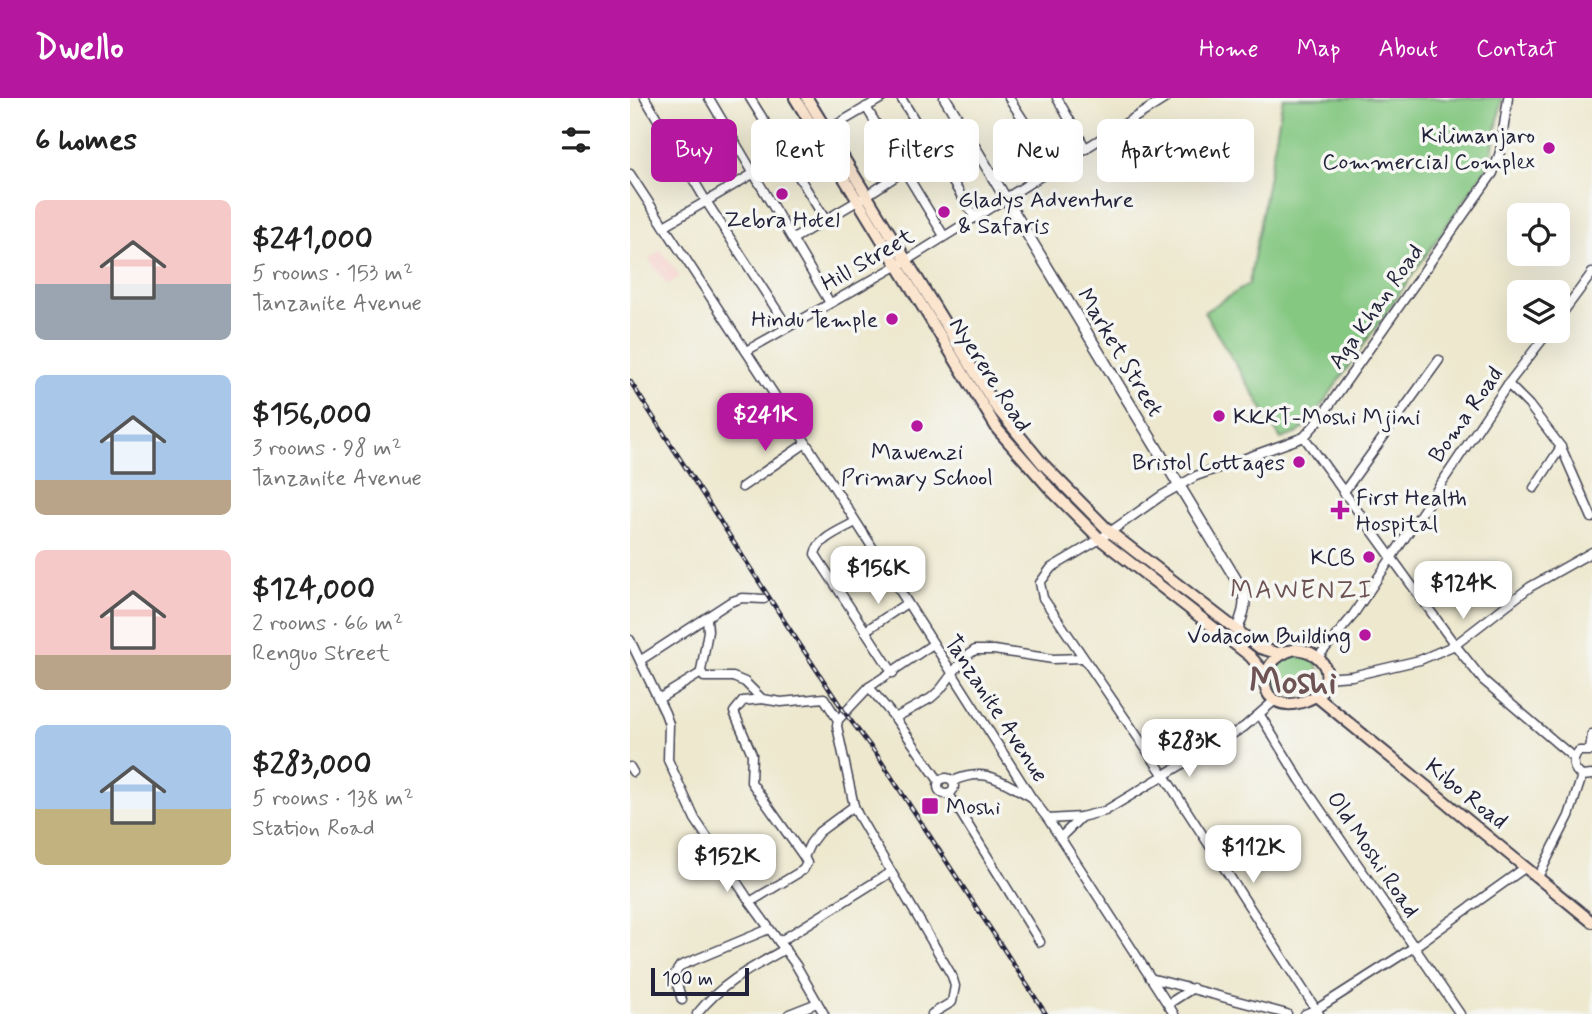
<!DOCTYPE html>
<html lang="en">
<head>
<meta charset="utf-8">
<style>
	:root { --surface:#fff; --page:#f2f2f2; --text:#222; --muted:#767676; --accent:#b5179e }
	body { margin:0; font-family:Mynerve,sans-serif; background:var(--page); color:var(--text); height:100vh; display:flex; flex-direction:column; font-size:26px; white-space:nowrap }
	* { box-sizing:border-box; margin:0 }
	p { font-size:23px; color:var(--muted) }
	.icon { flex:none; width:38px; height:38px; fill:none; stroke:currentColor; stroke-width:2; stroke-linecap:round; stroke-linejoin:round }
	.map { position:relative; flex:1; overflow:hidden }
	.sheet { display:flex; flex-direction:column; background:var(--surface); width:630px }
	.sheet>* { flex:none }
	.hud { position:absolute; left:21px; top:21px; width:665px; height:63px; display:flex; gap:14px }
	.controls { position:absolute; left:877px; top:105px; display:grid; gap:14px }
	.controls a { display:grid; place-items:center; width:63px; height:63px; border-radius:10px; background:var(--surface); box-shadow:0 7px 28px #0002; font-size:35px }
	.scale { position:absolute; left:21px; bottom:18px; width:98px; box-sizing:border-box; padding-left:7px; border:4px solid #22223b; border-top:0; font-size:19px; line-height:24px; white-space:nowrap; color:#22223b; -webkit-text-stroke:5px #f6f6f2; paint-order:stroke }
	.price { position:absolute; translate:-50% -60px; padding:0 16px; border-radius:14px; background:#fff; color:#222; font-size:23px; line-height:46px; filter:drop-shadow(0 2px 4px #0008) }
	.price::after { content:''; position:absolute; left:50%; top:42px; width:21px; height:16px; margin-left:-10px; background:inherit; clip-path:polygon(0 0,100% 0,50% 100%) }
	.price.selected { background:var(--accent); color:#fff }
	ul { padding:0; list-style:none }
	li { display:flex; align-items:center; gap:21px; height:175px; padding:0 35px }
	li span { display:grid; place-items:center; flex:none; width:196px; height:140px; border-radius:10px; color:#555 }
	li>.icon { margin-inline-start:auto }
	span .icon { width:84px; height:84px; fill:#fffc; stroke-width:1 }
	li b { font-size:30px }
	h2 { display:flex; justify-content:space-between; align-items:center; height:84px; padding:0 35px; font-size:30px }
	.pill { padding:0 24px; border-radius:10px; background:var(--surface); box-shadow:0 7px 28px #0002; font-size:24px; line-height:63px }
	.pill.selected { background:var(--accent); color:#fff }
	header { display:flex; align-items:center; gap:42px; box-sizing:border-box; height:98px; padding:0 35px; background:var(--accent); color:#fff }
	header strong { font-size:33px }
	nav { display:flex; gap:38px; margin-inline-start:auto; font-size:24px }
	main { display:flex; flex:1; min-height:0 }
	.map>svg:first-child { display:block }
	.built { fill:#f7d0cc }
	.green { fill:#85c882; stroke:#54755e; stroke-width:2 }
	.lines { fill:none; stroke-linecap:round; stroke-linejoin:round }
	.minor-casing { stroke:#404051; stroke-width:11 }
	.tertiary-casing { stroke:#404051; stroke-width:13 }
	.secondary-casing { stroke:#404051; stroke-width:14 }
	.minor { stroke:#fff; stroke-width:8 }
	.tertiary { stroke:#fff; stroke-width:10 }
	.secondary { stroke:#fbe5cf; stroke-width:10 }
	.rail-casing { stroke:#22223b; stroke-width:4.5 }
	.rail { stroke:#f6f6f2; stroke-width:2; stroke-dasharray:5; stroke-linecap:butt }
	.poi-dot { fill:#b5179e; stroke:#f6f6f2; stroke-width:2.5 }
	.labels { text-anchor:middle; stroke-width:7; stroke-linejoin:round; paint-order:stroke }
	.poi-label { font-size:23px; fill:#22223b; stroke:#f6f6f2; text-anchor:end }
	.street-label { font-size:23px; fill:#22223b; stroke:#f6f6f2 }
	.quarter-label { font-size:26px; letter-spacing:2px; fill:#6d5353; stroke:#f6f6f2 }
	.town-label { font-size:37px; font-weight:bold; fill:#6d5353; stroke:#f6f6f2 }
</style>
</head>
<body>
<header>
<strong>Dwello</strong>
<nav><a>Home</a><a>Map</a><a>About</a><a>Contact</a></nav>
</header>
<main>
<section class="sheet">
<h2>6 homes<svg class="icon" aria-label="filters" viewBox="0 0 24 24"><path d="M4 7h16M4 17h16"/><circle cx="9" cy="7" r="2"/><circle cx="15" cy="17" r="2"/></svg></h2>
<ul>
<li><span style="background:linear-gradient(#f6c9c9 60%,#9aa5b1 0)"><svg class="icon" aria-label="home" viewBox="0 0 24 24"><path d="M3 11l9-7 9 7M6 9v11h12V9"/></svg></span><div><b>$241,000</b><p>5 rooms · 153 m²</p><p>Tanzanite Avenue</p></div></li>
<li><span style="background:linear-gradient(#a9c7e8 75%,#b9a48a 0)"><svg class="icon" aria-label="home" viewBox="0 0 24 24"><path d="M3 11l9-7 9 7M6 9v11h12V9"/></svg></span><div><b>$156,000</b><p>3 rooms · 98 m²</p><p>Tanzanite Avenue</p></div></li>
<li><span style="background:linear-gradient(#f6c9c9 75%,#b9a48a 0)"><svg class="icon" aria-label="home" viewBox="0 0 24 24"><path d="M3 11l9-7 9 7M6 9v11h12V9"/></svg></span><div><b>$124,000</b><p>2 rooms · 66 m²</p><p>Renguo Street</p></div></li>
<li><span style="background:linear-gradient(#a9c7e8 60%,#c2b280 0)"><svg class="icon" aria-label="home" viewBox="0 0 24 24"><path d="M3 11l9-7 9 7M6 9v11h12V9"/></svg></span><div><b>$283,000</b><p>5 rooms · 138 m²</p><p>Station Road</p></div></li>
</ul>
</section>
<div class="map">
<svg width="962" height="916" viewBox="0 0 962 916">
	<rect width="100%" height="100%" fill="#f6f6f2"/>
	<filter id="ink" filterUnits="userSpaceOnUse"><feTurbulence type="fractalNoise" baseFrequency=".0143" numOctaves="2"/><feDisplacementMap in="SourceGraphic" scale="14" xChannelSelector="R" yChannelSelector="G"/><feConvolveMatrix kernelMatrix="1 2 1 2 8 2 1 2 1" color-interpolation-filters="sRGB"/></filter>
	<filter id="wash" filterUnits="userSpaceOnUse"><feTurbulence type="fractalNoise" baseFrequency=".00686" numOctaves="4" result="noise"/><feDisplacementMap in="SourceGraphic" scale="28" xChannelSelector="R" yChannelSelector="G"/><feGaussianBlur stdDeviation="1.57" result="paint"/><feColorMatrix in="noise" values="0 0 0 0 0 0 0 0 0 0 0 0 0 0 0 0 0 1.4 0 .05"/><feComposite in="paint" operator="in"/></filter>
	<g filter="url(#wash)">
		<rect width="100%" height="100%" fill="#ede8ce"/>
		<path class="built" d="M31 152 50 179 37 187 19 161Z"/>
		<g class="green">
			<path d="M653 0H872L862 55 856 71 682 321 668 335 651 341 574 214 619 186Z"/>
			<path d="M673 556C686 562 691 568 689 583 683 591 675 595 665 596 628 604 633 559 673 556Z"/>
		</g>
	</g>
	<g filter="url(#ink)">
		<g class="lines">
			<g class="minor-casing">
				<g id="minor">
					<path d="M15 0 76 103 157 228"/>
					<path d="M79 0 200 205"/>
					<path d="M120 0 195 121"/>
					<path d="M271 0 345 120"/>
					<path d="M379 0 425 71"/>
					<path d="M427 0 456 51"/>
					<path d="M236 9 314 138"/>
					<path d="M0 76 176 345 401 699 418 721 544 916"/>
					<path d="M34 128 252 0"/>
					<path d="M163 141 236 98 335 33"/>
					<path d="M928 221 962 175"/>
					<path d="M116 253 277 162 536 0"/>
					<path d="M878 286 899 307 931 349 962 420"/>
					<path d="M674 339 825 547 853 582 944 660"/>
					<path d="M112 389 176 345"/>
					<path d="M904 390 931 349"/>
					<path d="M713 395 809 262"/>
					<path d="M225 424C212 432 188 440 185 456L263 575"/>
					<path d="M77 521 78 533 71 573 74 579H103L115 584 132 601 151 604 194 600 208 622"/>
					<path d="M235 533 277 505"/>
					<path d="M0 542 35 615 39 626 38 662 65 721 120 804 166 867 194 916"/>
					<path d="M688 559 721 520 878 286 919 233"/>
					<path d="M11 562 100 504 112 500 134 501"/>
					<path d="M695 580 722 578 790 562 825 547 900 489 962 454"/>
					<path d="M239 589 265 620 309 683"/>
					<path d="M30 600 71 575"/>
					<path d="M132 601 113 603 104 614 122 656 121 684 174 759"/>
					<path d="M630 617 670 682 830 916"/>
					<path d="M265 620 301 600 310 592 335 559 345 552H364L423 561 452 560"/>
					<path d="M960 652 962 636"/>
					<path d="M962 653H949C941 662 942 671 952 678L962 677"/>
					<path d="M0 669 3 674"/>
					<circle cx="316" cy="688" r="8"/>
					<path d="M323 683C356 669 369 682 398 697"/>
					<path d="M319 696 410 844"/>
					<path d="M418 721 451 719 475 713 614 629 644 603"/>
					<path d="M430 740 451 719"/>
					<path d="M908 779 939 718 952 678"/>
					<path d="M120 804 173 772 177 765 174 759 180 746 189 734 224 708"/>
					<path d="M149 844 261 774"/>
					<path d="M520 880 657 916"/>
					<path d="M52 902 44 877 50 868 139 831"/>
					<path d="M538 906 563 890"/>
					<path d="M67 916C90 886 123 869 155 851"/>
					<path d="M159 916 187 905"/>
					<path d="M302 916 322 904 325 888 322 878 228 717 224 708 207 628 208 622 239 589 303 546"/>
					<path d="M675 916 687 911 784 849 896 769"/>
					<path d="M689 916 535 679 413 500 410 485 421 470 470 441 531 398 566 378 674 339 689 322 863 75 870 54 878 0"/>
				</g>
			</g>
			<g class="tertiary-casing">
				<path id="tertiary" d="M315 0 613 493C617 508 612 518 607 532"/>
			</g>
			<g class="secondary-casing">
				<g id="secondary">
					<path d="M165 0 368 332 421 392 470 441 620 558 632 572 634 586"/>
					<path d="M177 0 366 309 412 365 480 434 630 550 647 555 658 553"/>
					<path d="M666 551C684 553 702 565 695 587 692 596 683 600 675 603 628 620 619 562 666 551Z"/>
					<path d="M686 598 962 824"/>
				</g>
			</g>
			<use href="#minor" class="minor"/>
			<use href="#tertiary" class="tertiary"/>
			<use href="#secondary" class="secondary"/>
			<g class="rail-casing">
				<path id="rail" d="M0 283 153 521 215 615 247 657 416 916"/>
			</g>
			<use href="#rail" class="rail"/>
		</g>
	</g>
	<g class="poi-dot">
		<circle cx="919" cy="50" r="7"/>
		<circle cx="152" cy="96" r="7"/>
		<circle cx="314" cy="114" r="7"/>
		<circle cx="262" cy="221" r="7"/>
		<circle cx="589" cy="318" r="7"/>
		<circle cx="287" cy="328" r="7"/>
		<circle cx="669" cy="364" r="7"/>
		<path d="M706.5 401.5h7v7h7v7h-7v7h-7v-7h-7v-7h7z"/>
		<circle cx="739" cy="459" r="7"/>
		<circle cx="735" cy="537" r="7"/>
		<rect x="291" y="699" width="18" height="18" rx="3.5"/>
	</g>
	<g class="labels">
		<g class="poi-label">
			<text x="905" y="45">Kilimanjaro<tspan x="905" dy="26">Commercial Complex</tspan></text>
			<text x="328" y="109" text-anchor="start">Gladys Adventure<tspan x="328" dy="26">&amp; Safaris</tspan></text>
			<text x="152" y="129" text-anchor="middle">Zebra Hotel</text>
			<text x="248" y="229">Hindu Temple</text>
			<text x="603" y="326" text-anchor="start">KKKT-Moshi Mjini</text>
			<text x="287" y="361" text-anchor="middle">Mawenzi<tspan x="287" dy="26">Primary School</tspan></text>
			<text x="655" y="372">Bristol Cottages</text>
			<text x="726" y="407" text-anchor="start">First Health<tspan x="726" dy="26">Hospital</tspan></text>
			<text x="725" y="467">KCB</text>
			<text x="721" y="545">Vodacom Building</text>
			<text x="316" y="716" text-anchor="start">Moshi</text>
		</g>
		<g class="street-label">
			<text transform="translate(237 161) rotate(-30)" y="8">Hill Street</text>
			<text transform="translate(745 208) rotate(-55)" y="8">Aga Khan Road</text>
			<text transform="translate(491 254) rotate(59)" y="8">Market Street</text>
			<text transform="translate(361 276) rotate(57)" y="8">Nyerere Road</text>
			<text transform="translate(835 316) rotate(-55)" y="8">Boma Road</text>
			<text transform="translate(367 610) rotate(57)" y="8">Tanzanite Avenue</text>
			<text transform="translate(837 695) rotate(39)" y="8">Kibo Road</text>
			<text transform="translate(744 756) rotate(56)" y="8">Old Moshi Road</text>
		</g>
		<g class="quarter-label">
			<text x="672" y="500">MAWENZI</text>
		</g>
		<g class="town-label">
			<text x="663" y="595">Moshi</text>
		</g>
	</g>
</svg>
<div class="controls">
<a><svg class="icon" aria-label="locate" viewBox="0 0 24 24"><circle cx="12" cy="12" r="6"/><path d="M12 2v4M12 18v4M2 12h4M18 12h4"/></svg></a>
<a><svg class="icon" aria-label="layers" viewBox="0 0 24 24"><path d="M12 4l9 5-9 5-9-5zM3 14l9 5 9-5"/></svg></a>
</div>
<div class="scale">100 m</div>
<b class="price selected" style="left:135px;top:355px">$241K</b>
<b class="price" style="left:248px;top:508px">$156K</b>
<b class="price" style="left:833px;top:523px">$124K</b>
<b class="price" style="left:559px;top:681px">$283K</b>
<b class="price" style="left:623px;top:787px">$112K</b>
<b class="price" style="left:97px;top:796px">$152K</b>
<div class="hud">
<a class="pill selected">Buy</a>
<a class="pill">Rent</a>
<a class="pill">Filters</a>
<a class="pill">New</a>
<a class="pill">Apartment</a>
</div>
</div>
</main>
</body>
</html>
